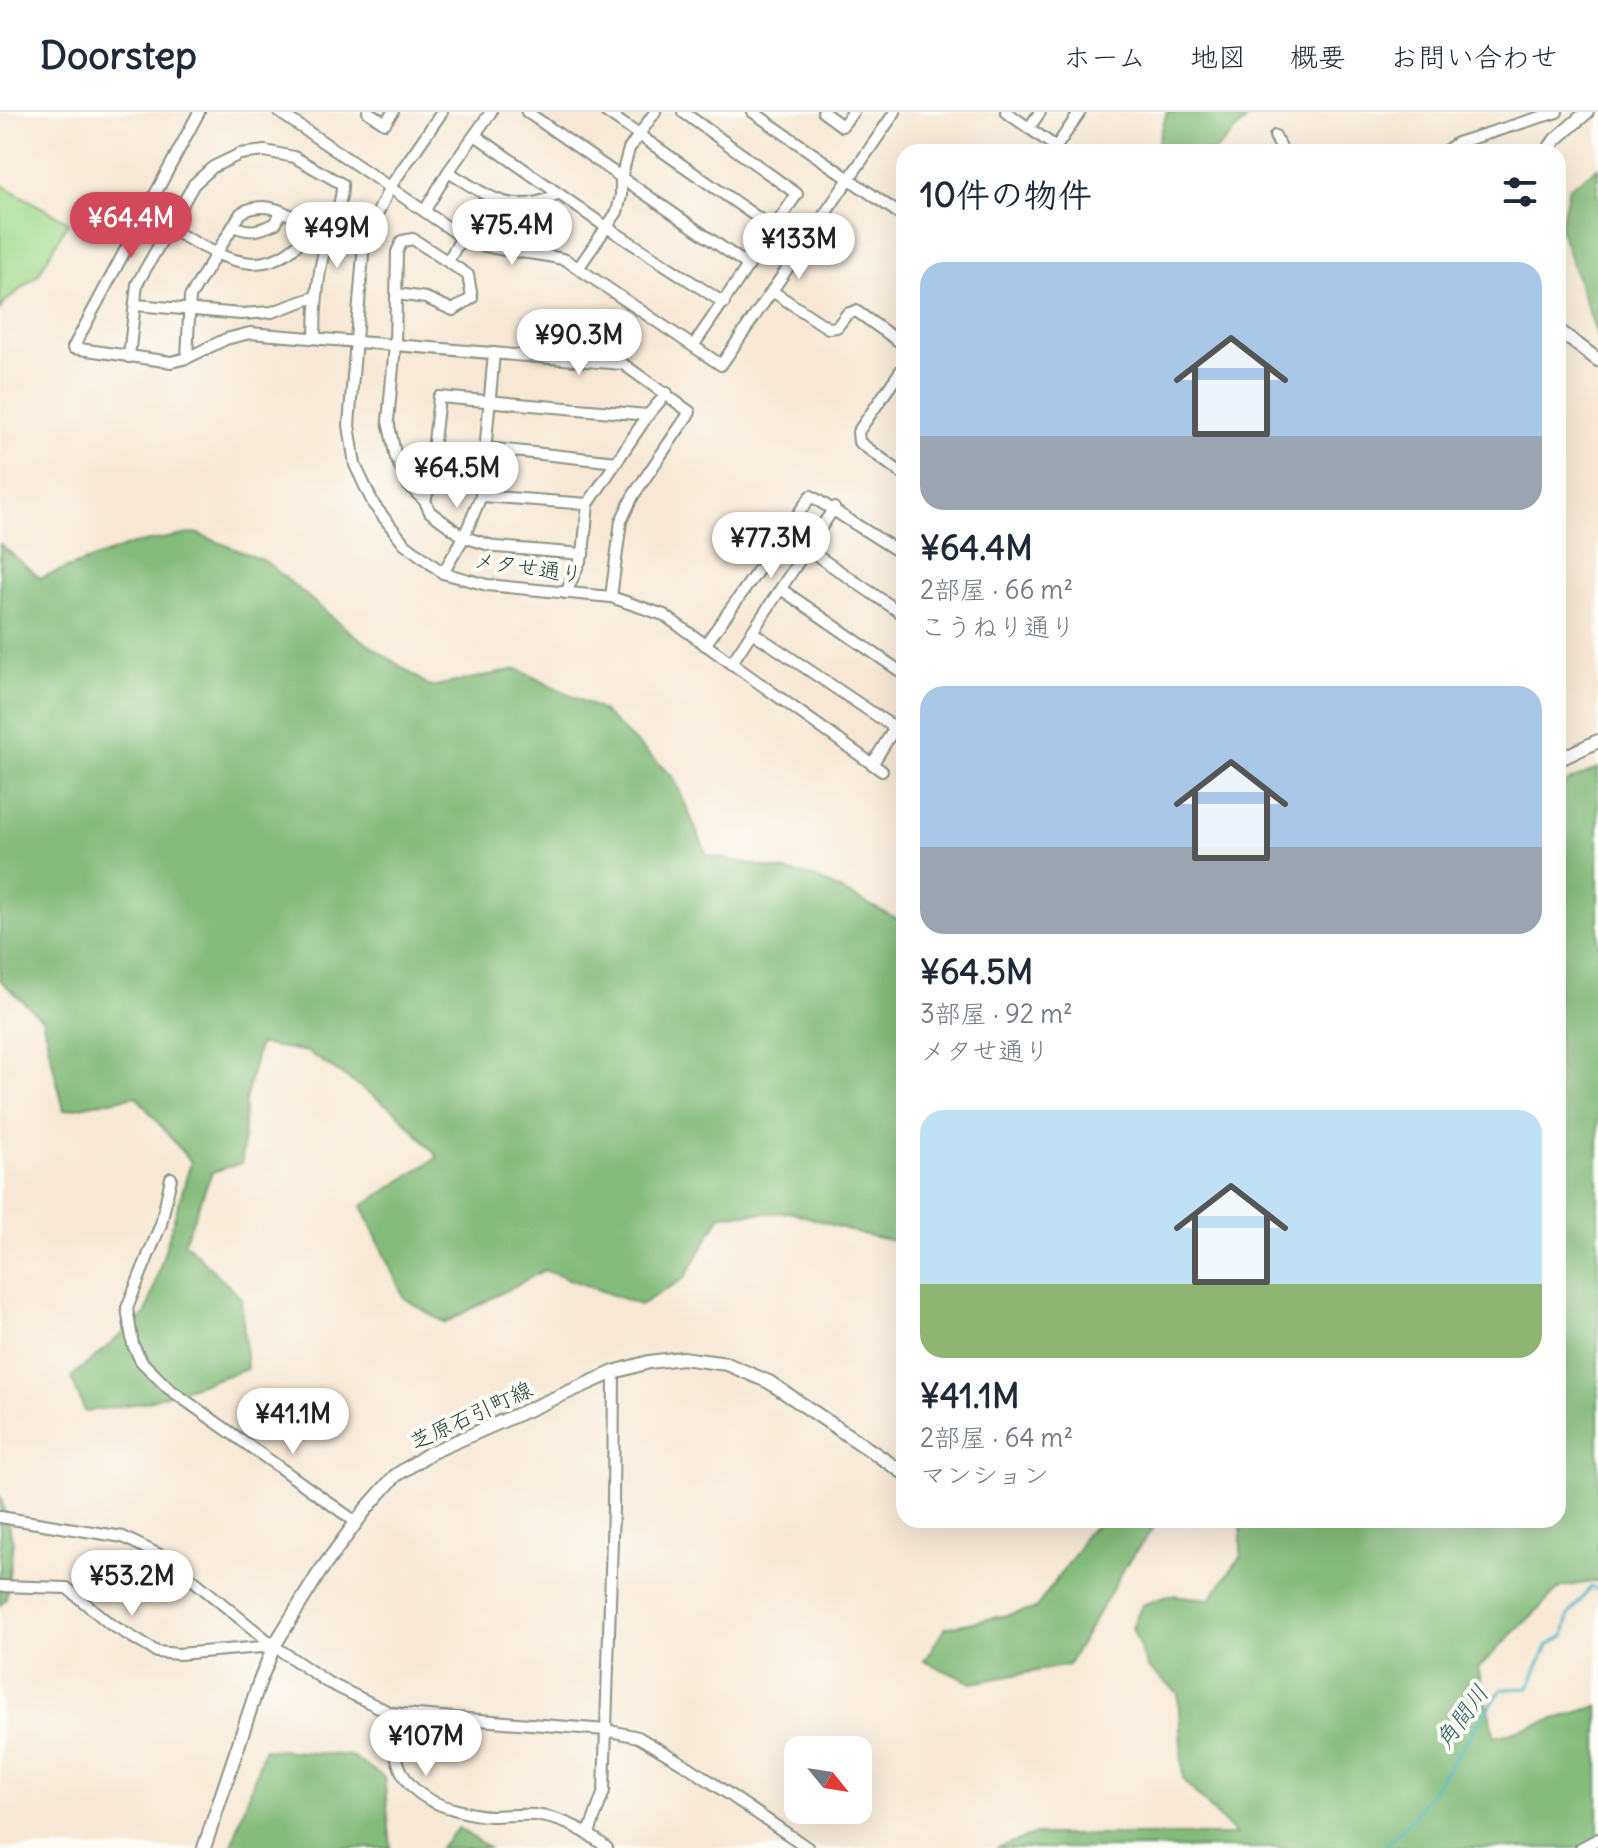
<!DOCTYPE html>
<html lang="ja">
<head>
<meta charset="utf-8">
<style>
	:root { --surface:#fff; --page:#f6f6f7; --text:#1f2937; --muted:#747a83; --line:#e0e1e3; --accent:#d1495b }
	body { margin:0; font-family:Delius,"Klee One",sans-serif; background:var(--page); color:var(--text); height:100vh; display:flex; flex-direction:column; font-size:30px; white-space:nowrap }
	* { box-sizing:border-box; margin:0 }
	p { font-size:26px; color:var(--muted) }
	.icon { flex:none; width:44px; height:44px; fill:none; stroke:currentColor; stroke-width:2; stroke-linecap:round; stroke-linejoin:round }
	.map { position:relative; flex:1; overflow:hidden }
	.details { position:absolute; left:896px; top:32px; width:670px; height:1384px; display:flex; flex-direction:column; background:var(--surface); border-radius:24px; box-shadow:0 8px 32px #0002 }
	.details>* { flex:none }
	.needle { width:52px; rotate:120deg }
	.tools { position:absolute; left:784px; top:1624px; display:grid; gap:16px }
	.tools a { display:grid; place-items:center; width:88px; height:88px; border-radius:16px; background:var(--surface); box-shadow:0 8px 32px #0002; font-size:40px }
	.price { position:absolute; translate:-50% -68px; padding:0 18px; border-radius:28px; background:#fff; color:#222; font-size:26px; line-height:52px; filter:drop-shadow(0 2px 4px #0008) }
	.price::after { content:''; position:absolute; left:50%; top:48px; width:24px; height:18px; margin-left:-12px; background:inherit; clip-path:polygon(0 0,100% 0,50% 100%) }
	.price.selected { background:var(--accent); color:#fff }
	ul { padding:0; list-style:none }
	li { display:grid; align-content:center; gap:16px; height:424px; padding:0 24px }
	li span { display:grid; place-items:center; height:248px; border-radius:24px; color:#555 }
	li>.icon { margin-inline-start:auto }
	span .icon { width:144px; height:144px; fill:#fffc; stroke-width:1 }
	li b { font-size:34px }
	h2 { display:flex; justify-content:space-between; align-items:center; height:96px; padding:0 24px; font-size:34px }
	header { display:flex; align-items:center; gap:48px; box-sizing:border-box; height:112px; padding:0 40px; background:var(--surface); border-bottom:2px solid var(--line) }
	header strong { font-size:38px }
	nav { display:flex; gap:44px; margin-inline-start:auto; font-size:28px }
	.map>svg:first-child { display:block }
	.green { fill:#a4dc8e; stroke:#628c61; stroke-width:2 }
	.forest { fill:#83bc79; stroke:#517c56; stroke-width:2 }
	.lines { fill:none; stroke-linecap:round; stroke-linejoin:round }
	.stream { stroke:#46b4c1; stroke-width:3 }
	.minor-casing { stroke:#8b9284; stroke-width:14 }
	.major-casing { stroke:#8b9284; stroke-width:16 }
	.minor { stroke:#fff; stroke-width:10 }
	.major { stroke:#fff; stroke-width:12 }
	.labels { text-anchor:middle; stroke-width:8; stroke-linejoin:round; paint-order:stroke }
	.street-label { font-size:22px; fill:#1f3d34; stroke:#fdfcf7 }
	.water-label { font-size:24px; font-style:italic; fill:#2b615e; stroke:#fdfcf7 }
</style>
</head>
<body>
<header>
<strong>Doorstep</strong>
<nav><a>ホーム</a><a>地図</a><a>概要</a><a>お問い合わせ</a></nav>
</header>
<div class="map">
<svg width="1598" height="1736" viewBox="0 0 1598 1736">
	<rect width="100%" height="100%" fill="#fdfcf7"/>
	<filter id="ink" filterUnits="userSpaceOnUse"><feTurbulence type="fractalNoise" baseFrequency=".0125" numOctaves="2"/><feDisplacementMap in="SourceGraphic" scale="16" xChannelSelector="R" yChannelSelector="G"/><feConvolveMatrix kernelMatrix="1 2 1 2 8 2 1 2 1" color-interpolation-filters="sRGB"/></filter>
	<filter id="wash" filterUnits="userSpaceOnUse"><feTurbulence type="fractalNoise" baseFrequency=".006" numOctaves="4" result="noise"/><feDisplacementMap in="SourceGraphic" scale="32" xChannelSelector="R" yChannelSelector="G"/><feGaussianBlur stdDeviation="1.8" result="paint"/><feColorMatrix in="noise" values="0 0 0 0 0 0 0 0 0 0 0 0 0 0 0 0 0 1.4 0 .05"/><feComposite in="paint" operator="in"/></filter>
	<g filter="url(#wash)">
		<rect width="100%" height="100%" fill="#f7e8d5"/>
		<path class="green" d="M0 72 68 110 38 163 5 190 0 198Z"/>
		<g class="forest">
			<path d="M1167 0H1254L1214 40H1168L1157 33Z"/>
			<path d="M1598 56V226L1560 116 1569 76Z"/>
			<path d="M196 421 265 449 349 519 431 575 517 557 601 598 674 666 707 743 814 765 904 810V1131L861 1122 792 1100 721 1103 685 1166 640 1193 544 1158 445 1211 404 1186 362 1094 438 1045 397 1000 308 940 259 932 245 989 242 1051 212 1060 184 1130 241 1186 247 1257 145 1290 85 1300 71 1265 146 1202 191 1050 136 984 64 998 42 907 0 868V432L40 466 133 432Z"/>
			<path d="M1598 656V1469L1561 1475 1478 1556 1495 1625 1598 1594V1736H996L1033 1723H1236L1183 1668 1178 1581 1148 1556 1132 1516 1142 1493 1170 1483 1210 1487 1241 1444V1408H1558V674Z"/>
			<path d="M0 1383 13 1430 6 1487 0 1493Z"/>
			<path d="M1104 1408H1159L1128 1450 1068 1553 972 1571 924 1549 945 1516 1035 1497 1078 1438 1084 1423Z"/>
			<path d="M264 1637 351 1644 384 1665 391 1736H231Z"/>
			<path d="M458 1716 489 1736H439Z"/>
		</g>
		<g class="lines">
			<path class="stream" d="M1383 1736 1412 1707 1502 1577 1528 1576 1548 1533 1564 1524 1569 1503 1591 1475 1598 1478"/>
		</g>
	</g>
	<g filter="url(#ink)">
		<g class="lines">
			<g class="minor-casing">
				<g id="minor">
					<path d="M199 0 73 236 171 250 187 246 226 227 250 221 623 252 690 300 633 384 621 409 611 485"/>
					<path d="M279 0 462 125C494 142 531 138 566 148L721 253 895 0"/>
					<path d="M368 0 385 11 393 0"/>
					<path d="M442 0 390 75 364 130 349 313 355 353 374 393 404 431 443 461 487 473 611 485 664 503 882 659"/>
					<path d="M527 0 749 154"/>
					<path d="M606 0 774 117"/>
					<path d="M683 0 797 82 693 234"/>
					<path d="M753 0 904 105"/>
					<path d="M823 0 842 14 853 0"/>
					<path d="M1006 0 1056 35"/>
					<path d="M1029 16 1040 0"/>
					<path d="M475 23 599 110 724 191"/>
					<path d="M1275 24 1283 40"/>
					<path d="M1054 38 1080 0"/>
					<path d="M1444 40 1457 31 1557 0"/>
					<path d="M448 60C489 84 512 106 559 82"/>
					<path d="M425 98 448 60 491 0"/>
					<path d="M234 114C251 122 260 118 276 111L281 99"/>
					<path d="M168 116C223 145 264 177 312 117"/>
					<path d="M448 149 462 125"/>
					<path d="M579 155 617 100 621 84V66L629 37 655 0"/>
					<path d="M772 179 828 216 837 215 847 202 856 199 904 233"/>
					<path d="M397 182 426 186 453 198 472 186 468 163 413 127 402 129 397 140 395 233 388 309 396 346 409 374 425 389 430 400 464 425 496 435 583 442"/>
					<path d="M136 193 241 202 272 200 315 185"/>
					<path d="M129 245 137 172 194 72 213 55 240 42 265 39 294 45 342 72C343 91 332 108 327 126 318 159 315 192 315 226"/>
					<path d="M187 246 190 185 241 101C273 83 299 110 327 126"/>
					<path d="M904 254 858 320 859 330 904 363"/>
					<path d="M486 336 617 350"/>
					<path d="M481 384 588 392"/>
					<path d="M425 389 429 375 439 285 648 303"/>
					<path d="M834 396 752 520 904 622"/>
					<path d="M807 437 904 503"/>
					<path d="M443 461 464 425 481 384 494 241"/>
					<path d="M781 477 904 562"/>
					<path d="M566 481 583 442 588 392 648 303 667 281"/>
					<path d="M705 533 811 384 904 443"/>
					<path d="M731 552 752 520"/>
					<path d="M873 651 904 601"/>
					<path d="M171 1066 161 1112 127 1196 133 1233 141 1249 168 1276 356 1410"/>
					<path d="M0 1405 123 1425 166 1446 274 1534 327 1570 391 1601 606 1618 638 1625 689 1655 808 1736"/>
					<path d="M0 1474 67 1476 110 1512 157 1540 178 1542 274 1534"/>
					<path d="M391 1601C394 1648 398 1681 450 1696 464 1700 477 1704 492 1704 508 1704 526 1701 541 1704 566 1708 588 1720 607 1736"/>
					<path d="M589 1721 604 1679 613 1396 614 1260"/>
					<path d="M1581 1736 1598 1727"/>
				</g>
			</g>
			<g class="major-casing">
				<g id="major">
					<path d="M1547 40 1555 28 1587 0"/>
					<path d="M1558 218 1598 248"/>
					<path d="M1558 648 1598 629"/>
					<path d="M204 1736 259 1571 274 1534 319 1461 366 1397 395 1364 430 1341 614 1260 649 1250 682 1246 727 1252 769 1270 904 1361"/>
				</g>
			</g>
			<use href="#minor" class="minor"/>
			<use href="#major" class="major"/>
		</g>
	</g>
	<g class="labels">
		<g class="street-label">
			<text transform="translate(528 455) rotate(8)" y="8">メタせ通り</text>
			<text transform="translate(471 1303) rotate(-25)" y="8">芝原石引町線</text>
		</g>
		<g class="water-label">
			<text transform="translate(1462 1605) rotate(-54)" y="8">角間川</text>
		</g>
	</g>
</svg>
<div class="tools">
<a><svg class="needle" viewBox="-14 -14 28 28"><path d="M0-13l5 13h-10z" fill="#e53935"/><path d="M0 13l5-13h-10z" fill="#747a83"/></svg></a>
</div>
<b class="price selected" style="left:131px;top:148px">¥64.4M</b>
<b class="price" style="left:512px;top:155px">¥75.4M</b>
<b class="price" style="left:337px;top:158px">¥49M</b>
<b class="price" style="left:799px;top:169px">¥133M</b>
<b class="price" style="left:579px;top:265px">¥90.3M</b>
<b class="price" style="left:457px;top:398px">¥64.5M</b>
<b class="price" style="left:771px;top:468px">¥77.3M</b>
<b class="price" style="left:293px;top:1344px">¥41.1M</b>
<b class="price" style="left:132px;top:1506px">¥53.2M</b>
<b class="price" style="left:426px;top:1666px">¥107M</b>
<section class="details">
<h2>10件の物件<svg class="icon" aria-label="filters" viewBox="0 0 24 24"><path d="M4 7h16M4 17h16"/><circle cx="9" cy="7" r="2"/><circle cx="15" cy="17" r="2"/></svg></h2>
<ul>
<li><span style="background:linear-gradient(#a9c7e8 70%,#9aa5b1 0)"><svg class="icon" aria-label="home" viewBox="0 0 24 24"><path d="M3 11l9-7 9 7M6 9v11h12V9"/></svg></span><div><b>¥64.4M</b><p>2部屋 · 66 m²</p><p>こうねり通り</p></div></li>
<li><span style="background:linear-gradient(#a9c7e8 65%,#9aa5b1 0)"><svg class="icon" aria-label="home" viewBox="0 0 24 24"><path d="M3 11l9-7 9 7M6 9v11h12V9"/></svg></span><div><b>¥64.5M</b><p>3部屋 · 92 m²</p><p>メタせ通り</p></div></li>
<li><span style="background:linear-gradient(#bfe0f5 70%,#8fb573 0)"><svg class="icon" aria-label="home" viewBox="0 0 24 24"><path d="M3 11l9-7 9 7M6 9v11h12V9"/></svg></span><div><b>¥41.1M</b><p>2部屋 · 64 m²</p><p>マンション</p></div></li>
</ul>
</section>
</div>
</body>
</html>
